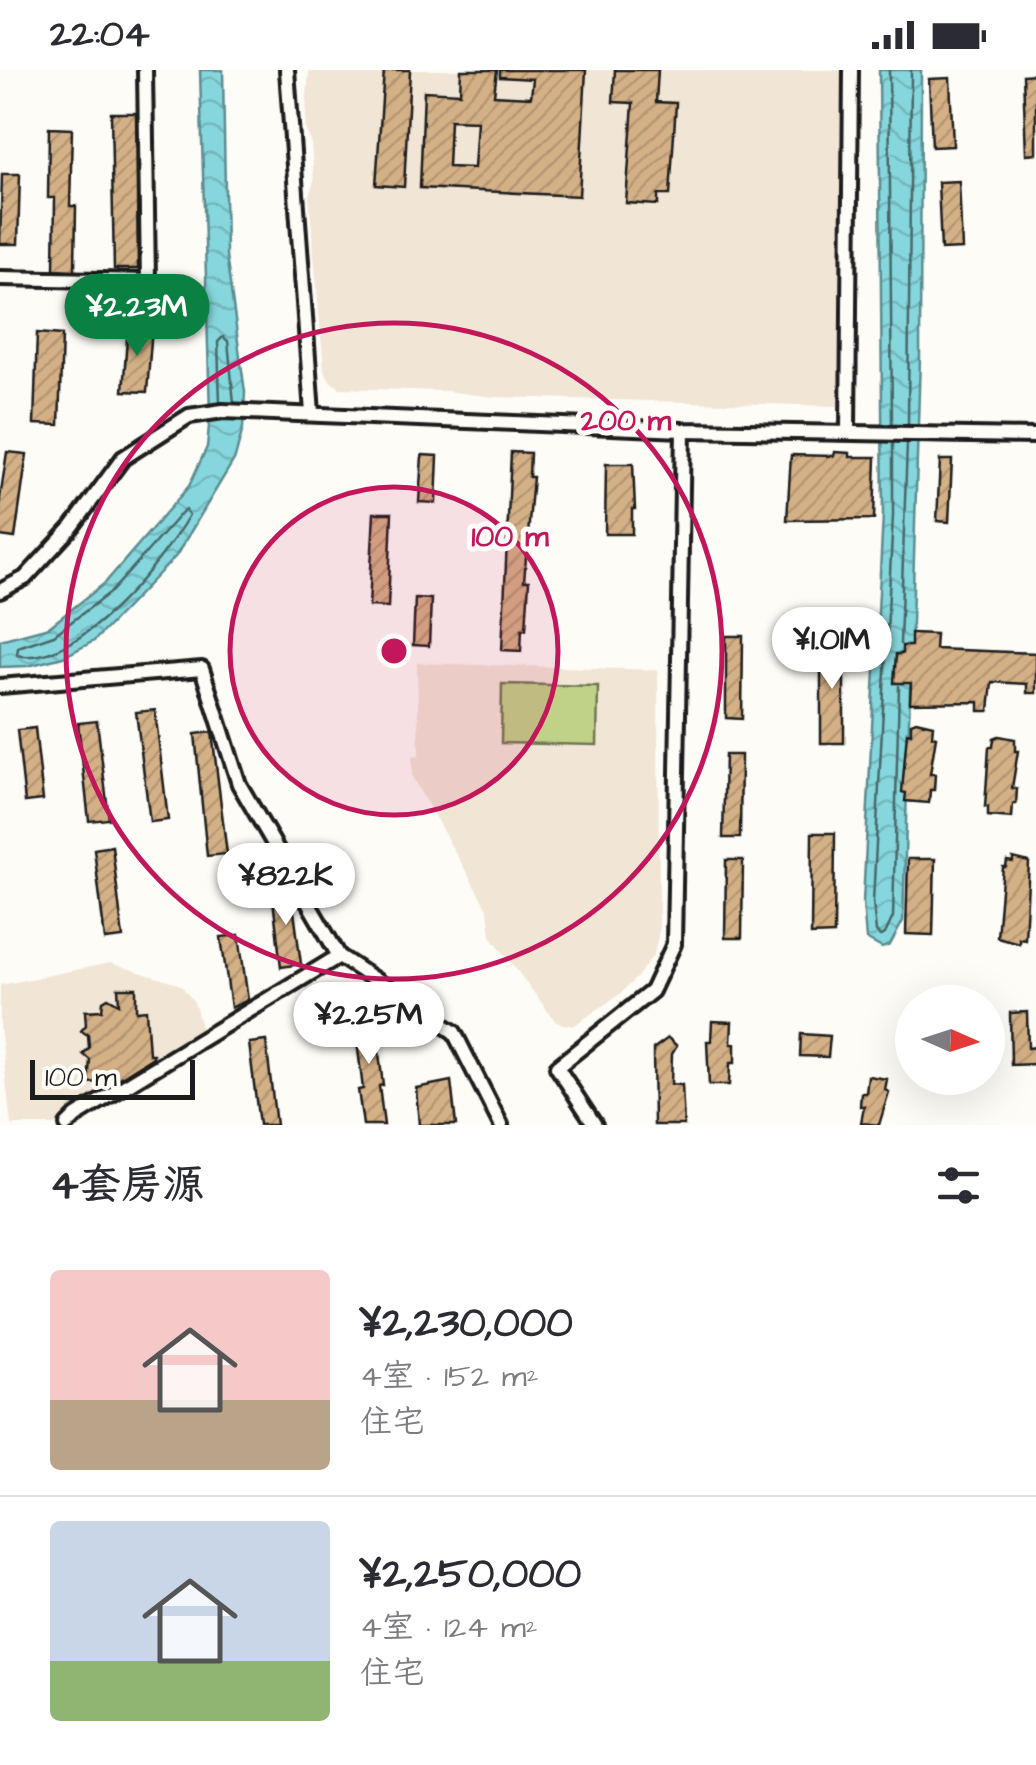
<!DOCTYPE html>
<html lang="zh">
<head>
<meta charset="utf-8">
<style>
	:root { --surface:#fff; --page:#f7f7f7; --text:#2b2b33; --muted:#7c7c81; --line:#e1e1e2; --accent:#0b8043 }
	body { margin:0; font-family:"Architects Daughter","LXGW WenKai TC",sans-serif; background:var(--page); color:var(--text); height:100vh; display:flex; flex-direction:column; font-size:38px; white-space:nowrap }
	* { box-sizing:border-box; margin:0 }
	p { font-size:32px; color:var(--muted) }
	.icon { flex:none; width:55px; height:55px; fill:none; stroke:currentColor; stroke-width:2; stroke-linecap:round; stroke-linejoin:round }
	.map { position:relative; height:1055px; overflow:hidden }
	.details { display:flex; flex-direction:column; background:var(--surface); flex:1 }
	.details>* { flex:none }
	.needle { width:65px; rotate:93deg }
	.tools { position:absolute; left:895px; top:915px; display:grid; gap:20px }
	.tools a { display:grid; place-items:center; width:110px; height:110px; border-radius:50%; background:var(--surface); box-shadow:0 10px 40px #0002; font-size:50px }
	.scale { position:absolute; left:30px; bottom:25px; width:165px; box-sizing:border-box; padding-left:10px; border:5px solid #1c1c1c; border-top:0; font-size:28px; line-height:35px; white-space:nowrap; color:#1c1c1c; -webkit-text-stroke:8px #fdfcf7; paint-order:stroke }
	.price { position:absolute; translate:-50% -85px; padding:0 22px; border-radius:35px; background:#fff; color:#222; font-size:32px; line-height:65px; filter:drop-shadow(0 2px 5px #0008) }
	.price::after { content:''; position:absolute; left:50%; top:60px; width:30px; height:22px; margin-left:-15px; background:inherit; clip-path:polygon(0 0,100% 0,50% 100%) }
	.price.active { background:var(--accent); color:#fff }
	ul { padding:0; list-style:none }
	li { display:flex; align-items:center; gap:30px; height:250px; padding:0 50px }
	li+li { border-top:2px solid var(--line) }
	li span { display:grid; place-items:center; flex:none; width:280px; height:200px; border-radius:10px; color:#555 }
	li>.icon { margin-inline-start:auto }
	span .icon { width:120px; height:120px; fill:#fffc; stroke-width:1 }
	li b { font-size:42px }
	h2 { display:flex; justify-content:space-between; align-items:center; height:120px; padding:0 50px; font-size:42px }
	.status { display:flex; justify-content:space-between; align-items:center; height:70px; padding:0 50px; background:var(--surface); direction:ltr }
	.status svg { height:28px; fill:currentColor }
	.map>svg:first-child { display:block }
	.built { fill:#f1e5d5 }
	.pitch { fill:#c0d287; stroke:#6e7752; stroke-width:2.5 }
	.water { fill:url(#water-waves); stroke:#5c8c90; stroke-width:2.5 }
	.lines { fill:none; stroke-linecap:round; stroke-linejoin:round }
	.shore { stroke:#466769; stroke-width:2.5 }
	.building { fill:url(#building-hatch); stroke:#1c1c1c; stroke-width:2.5; fill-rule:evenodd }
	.minor-casing { stroke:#1c1c1c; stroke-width:20 }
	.minor { stroke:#fdfcf7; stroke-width:12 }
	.ring { fill:none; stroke:#c2185b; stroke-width:5 }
	.centre { fill:#c2185b; stroke:#fdfcf7; stroke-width:5 }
	.ring-label { font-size:30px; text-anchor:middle; font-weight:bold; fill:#c2185b; stroke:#fdfcf7; stroke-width:10; stroke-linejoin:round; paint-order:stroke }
</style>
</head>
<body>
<div class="status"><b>22:04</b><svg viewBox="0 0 49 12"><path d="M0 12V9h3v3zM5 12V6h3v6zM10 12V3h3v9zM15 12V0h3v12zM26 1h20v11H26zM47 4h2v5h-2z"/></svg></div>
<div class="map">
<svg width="1036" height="1055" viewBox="0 0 1036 1055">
	<defs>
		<pattern id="water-waves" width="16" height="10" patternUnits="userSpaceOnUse" patternTransform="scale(2.5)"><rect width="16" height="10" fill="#86d7dd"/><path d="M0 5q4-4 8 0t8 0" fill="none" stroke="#73b8bd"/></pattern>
		<pattern id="building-hatch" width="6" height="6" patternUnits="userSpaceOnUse" patternTransform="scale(2.5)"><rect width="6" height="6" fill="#d4b086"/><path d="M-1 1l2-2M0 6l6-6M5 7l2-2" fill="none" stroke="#b59773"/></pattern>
	</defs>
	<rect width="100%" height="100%" fill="#fdfcf7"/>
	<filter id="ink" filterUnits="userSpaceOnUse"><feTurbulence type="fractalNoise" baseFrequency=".01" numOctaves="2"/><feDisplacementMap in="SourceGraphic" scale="20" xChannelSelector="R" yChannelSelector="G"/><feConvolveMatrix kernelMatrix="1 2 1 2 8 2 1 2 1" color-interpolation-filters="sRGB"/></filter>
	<g filter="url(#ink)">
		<g class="built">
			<path d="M309 0H841L838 336 493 327 446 321 340 318 331 312 324 300 309 126 314 111 311 74 305 58Z"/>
			<path d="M417 593 658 600 659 861 654 884 637 907 620 924 573 956 556 952 491 866 488 840 412 707V687L419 686Z"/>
			<path d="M110 893 181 915 194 932 203 963 55 1055H11L0 955V915Z"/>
		</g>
		<path class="pitch" d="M502 614 598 616 597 675 501 673Z"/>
		<g class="water">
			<path d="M200 0H223L226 185 245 322 243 358 235 388 176 486 94 571 63 587 28 596 0 597V570L49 557 105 513 189 416 207 377 210 345Z"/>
			<path d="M879 0H921L920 287 903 851 890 875 882 878 866 869 863 832 883 445Z"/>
		</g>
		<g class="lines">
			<g class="shore">
				<path d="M889 0 892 355"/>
				<path d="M220 333 218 272 223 267 228 271 234 333"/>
				<path d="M908 355 911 0"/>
				<path d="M893 372V446L873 832 876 862 880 866 885 864 893 847 899 616"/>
				<path d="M185 439 189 445C162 492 78 598 17 585L18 577 54 565 112 521Z"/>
				<path d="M900 574 907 373"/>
			</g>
		</g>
		<g class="building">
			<path d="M384 0H410L404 117 376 115Z"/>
			<path d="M461 0H497L494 25 531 27 533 9 500 7V0H586L579 126 420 118 424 21 460 23ZM450 50 477 51 474 98 448 97Z"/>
			<path d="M615 0H658L656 32 676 33 670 125H658V135L626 133 633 33 613 32Z"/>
			<path d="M1036 4V83L1026 84 1023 5Z"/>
			<path d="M950 8 953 76 932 77 929 9Z"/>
			<path d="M111 43H136L138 199H114Z"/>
			<path d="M49 58 72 59 70 136H76L75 200 54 199 55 128H48Z"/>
			<path d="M2 104H20L18 174H0Z"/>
			<path d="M959 111 962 179 941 180 938 112Z"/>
			<path d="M128 255 152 257 147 322 123 321Z"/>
			<path d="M37 263 62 265 59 355 34 354Z"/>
			<path d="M7 382 27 384 15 468 0 466V428Z"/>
			<path d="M511 382 530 383 529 407H533L524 511H529L526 559H522L521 581 502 580Z"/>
			<path d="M835 382 850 383V387H876L874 449 787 450 791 385 834 386Z"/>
			<path d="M422 385 438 386 436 433 419 432Z"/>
			<path d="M940 390H952L949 452 937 451Z"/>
			<path d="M606 394H633L635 439H632V464H605Z"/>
			<path d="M374 443H392L388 537 369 536Z"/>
			<path d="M415 528 431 529 429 576 413 575Z"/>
			<path d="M911 563 936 564 935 579 1036 583V623H1027V614L992 612 989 641H979V632L910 633 911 613H894L896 584H902V576H911Z"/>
			<path d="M726 566H743L742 649 726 648Z"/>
			<rect x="821" y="571" width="23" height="102"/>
			<path d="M155 640 168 750 150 752 136 642Z"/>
			<path d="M97 651 109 749 89 751 78 653Z"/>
			<path d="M916 651 933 655 932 666 936 667 930 704H935L934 720H930L929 733 905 731 906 723 902 722 907 662 911 663V653Z"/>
			<path d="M35 658 43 730 25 732 17 660Z"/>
			<path d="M212 662 227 784 207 786 195 664Z"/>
			<path d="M999 666 1015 669V681H1018L1012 718 1017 719 1016 734H1013L1012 748 988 746V737H985L989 677H993L994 668Z"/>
			<path d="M725 685H741L740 768H723Z"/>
			<path d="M812 763H835L834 864 811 865Z"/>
			<path d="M112 776 123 868 105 870 94 779Z"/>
			<path d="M1013 788 1029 792 1025 869 1019 868V873L997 867 1003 797H1006L1007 791 1013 792Z"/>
			<path d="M908 789H935L933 865 906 864Z"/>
			<path d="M726 790H743L742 868H725Z"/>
			<path d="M289 819 292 826 301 894 281 897 272 821Z"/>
			<path d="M239 865 248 930 231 938 221 867Z"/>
			<path d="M118 918H136V941L146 940 149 984H153V987L115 1011 88 1013 90 990 83 984 89 978 88 965 81 961 86 955 85 941 102 940 103 931 108 928 119 934Z"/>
			<path d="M373 936 383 1015 379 1016 384 1055H363L358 1020 363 1019 353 939Z"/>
			<path d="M1027 942 1028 978 1036 977V994L1011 995 1010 943Z"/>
			<path d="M712 951 732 952 731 974H735V993H730L729 1015H709L707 971H711Z"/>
			<path d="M801 964 830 966 828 987 800 986Z"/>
			<path d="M668 968 677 976 672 984 671 1014 682 1015 684 1055H654L653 979Z"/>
			<path d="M266 971 276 1055H259L249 973Z"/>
			<path d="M868 1006 887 1009 885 1020 889 1022 879 1055 861 1053 864 1036H860L861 1023H866Z"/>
			<path d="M451 1011 456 1055H419L416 1018Z"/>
		</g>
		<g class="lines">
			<g class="minor-casing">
				<g id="minor">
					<path d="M287 0 312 343"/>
					<path d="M0 208 148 211 145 0"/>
					<path d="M848 362 851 0"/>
					<path d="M0 521 25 508 72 457 123 388 189 346 223 341 683 360 1036 366"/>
					<path d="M0 616 202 599 239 714 339 886 454 962 501 1055"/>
					<path d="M67 1055 76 1046 339 886"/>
					<path d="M595 1055 557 997 652 921 674 874 683 360"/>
				</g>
			</g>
			<use href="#minor" class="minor"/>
		</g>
	</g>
	<circle cx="394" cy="581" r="164" fill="#c2185b" fill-opacity=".12"/>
	<g class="ring">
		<circle cx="394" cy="581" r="164"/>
		<circle cx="394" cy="581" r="328"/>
	</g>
	<circle cx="394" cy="581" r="15" class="centre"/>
	<g class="ring-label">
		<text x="626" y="360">200 m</text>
		<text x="510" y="476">100 m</text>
	</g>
</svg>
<div class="tools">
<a><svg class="needle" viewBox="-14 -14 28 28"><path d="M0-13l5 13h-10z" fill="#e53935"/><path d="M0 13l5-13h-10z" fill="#7c7c81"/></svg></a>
</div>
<div class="scale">100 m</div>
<b class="price active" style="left:137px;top:289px">¥2.23M</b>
<b class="price" style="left:832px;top:622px">¥1.01M</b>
<b class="price" style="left:286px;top:858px">¥822K</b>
<b class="price" style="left:369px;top:997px">¥2.25M</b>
</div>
<section class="details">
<h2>4套房源<svg class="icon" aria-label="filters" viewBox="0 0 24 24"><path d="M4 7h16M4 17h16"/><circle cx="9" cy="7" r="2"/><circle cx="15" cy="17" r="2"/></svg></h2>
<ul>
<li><span style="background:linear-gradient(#f6c9c9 65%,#b9a48a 0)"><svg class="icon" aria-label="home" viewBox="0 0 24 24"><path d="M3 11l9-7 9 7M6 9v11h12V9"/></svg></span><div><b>¥2,230,000</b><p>4室 · 152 m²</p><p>住宅</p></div></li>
<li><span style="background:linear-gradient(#c9d6e8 70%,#8fb573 0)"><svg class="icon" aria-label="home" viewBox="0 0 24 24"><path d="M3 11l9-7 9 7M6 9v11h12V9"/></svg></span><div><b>¥2,250,000</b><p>4室 · 124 m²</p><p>住宅</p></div></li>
</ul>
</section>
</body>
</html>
